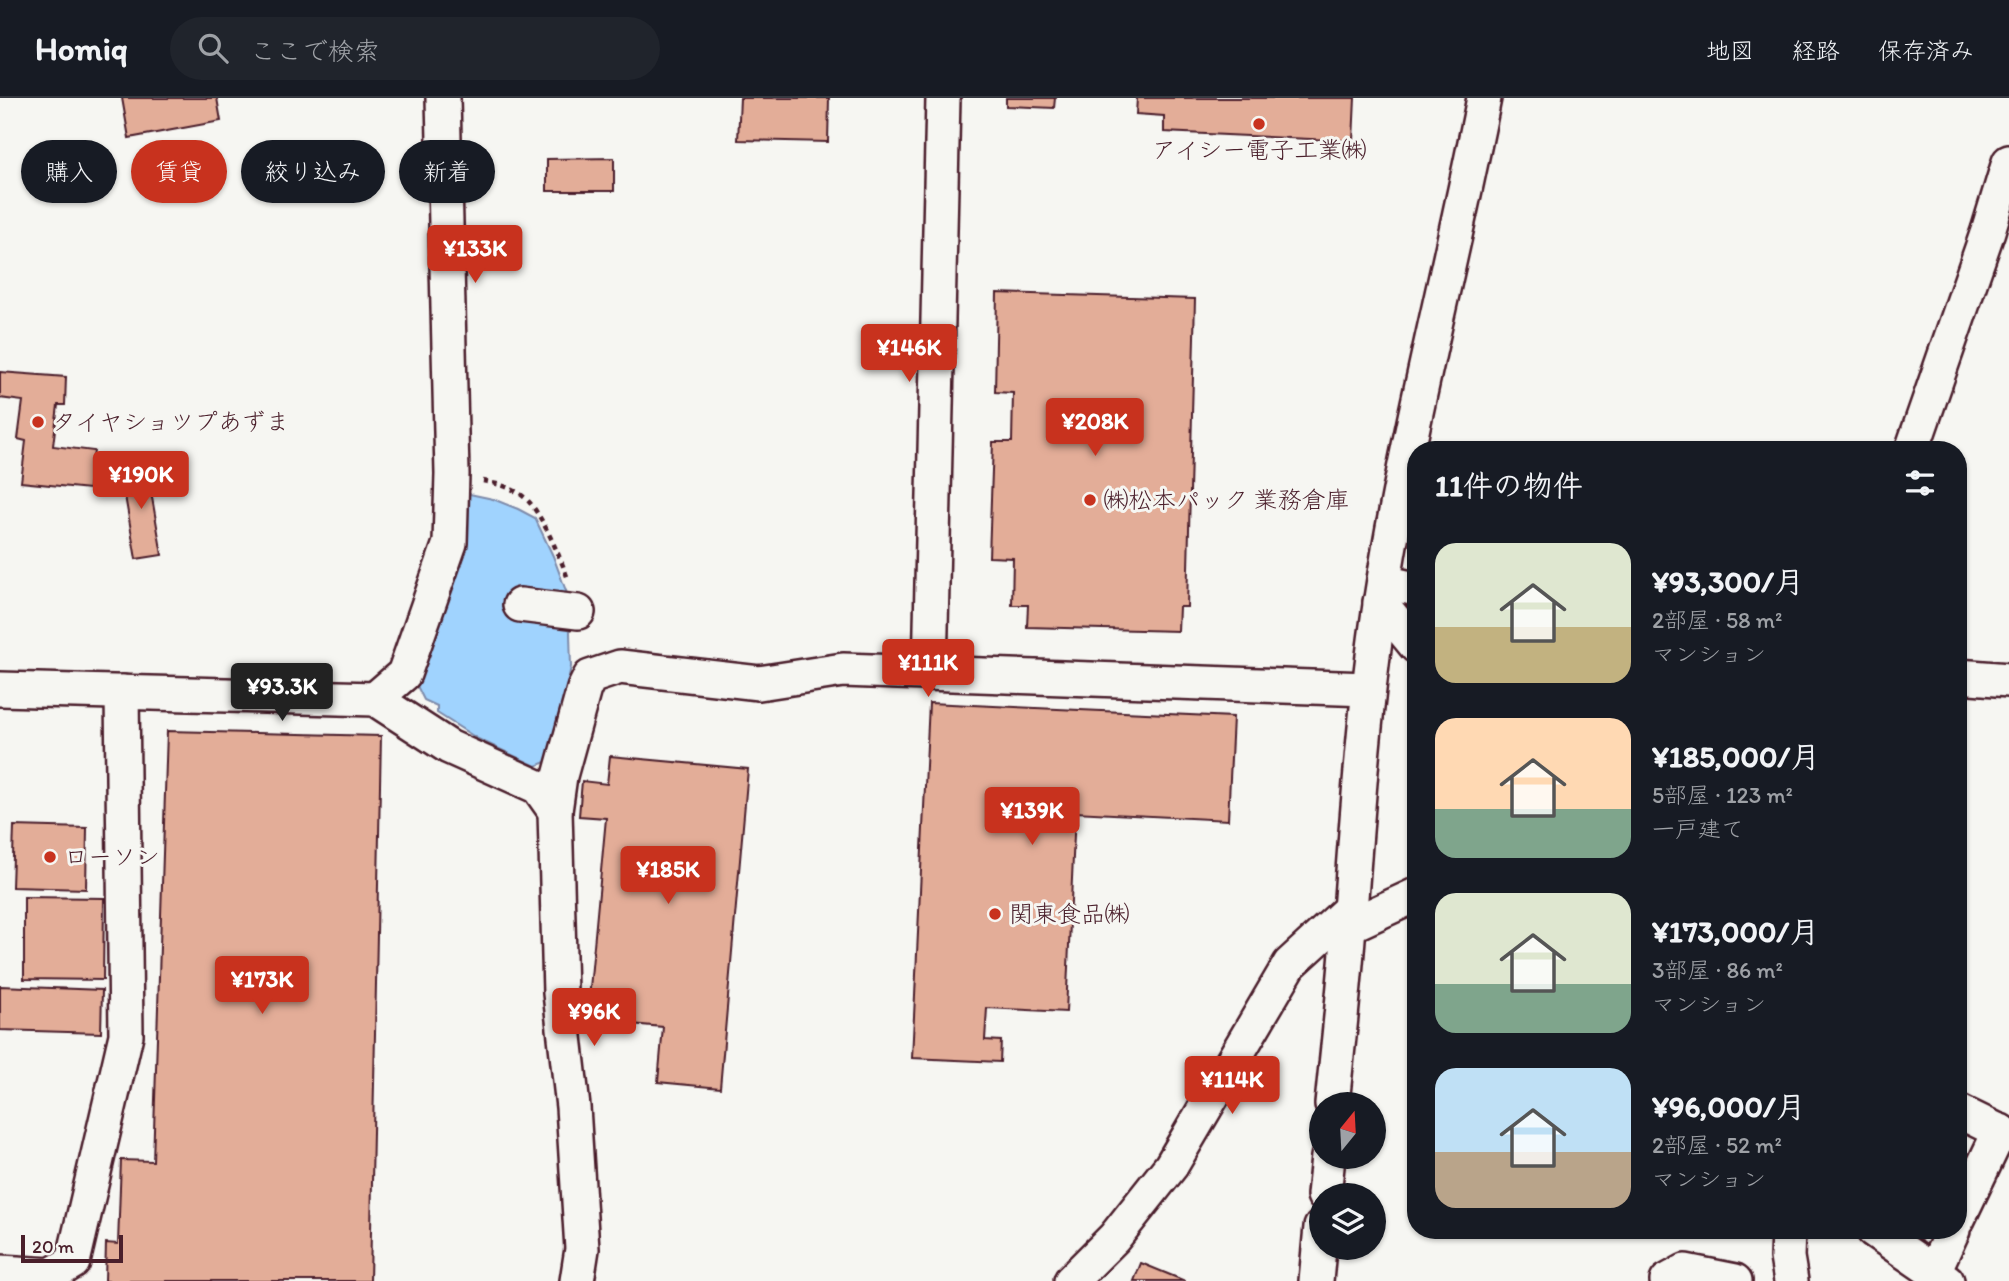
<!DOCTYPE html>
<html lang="ja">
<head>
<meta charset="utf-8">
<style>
	:root { --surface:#171b24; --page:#20242c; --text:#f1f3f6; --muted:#9ea1a6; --line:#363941; --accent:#c8321e }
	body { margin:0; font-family:Itim,"Klee One",sans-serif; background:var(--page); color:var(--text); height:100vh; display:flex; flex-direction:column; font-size:26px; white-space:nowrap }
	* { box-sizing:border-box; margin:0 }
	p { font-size:23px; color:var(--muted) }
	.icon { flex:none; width:38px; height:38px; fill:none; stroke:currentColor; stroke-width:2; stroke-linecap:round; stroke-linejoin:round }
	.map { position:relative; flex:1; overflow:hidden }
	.panel { position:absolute; left:1407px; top:343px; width:560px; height:798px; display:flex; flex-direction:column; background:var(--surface); border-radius:28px; box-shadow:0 2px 5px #0004 }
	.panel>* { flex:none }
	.banner { position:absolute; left:21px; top:42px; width:665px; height:63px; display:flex; gap:14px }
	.needle { width:46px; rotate:18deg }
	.tools { position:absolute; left:1309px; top:994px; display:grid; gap:14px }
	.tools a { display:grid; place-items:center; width:77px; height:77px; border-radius:50%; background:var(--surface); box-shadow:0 2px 5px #0004; font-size:35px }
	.scale { position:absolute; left:21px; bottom:18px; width:102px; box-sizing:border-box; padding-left:7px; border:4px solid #4a1f2b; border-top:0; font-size:19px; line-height:24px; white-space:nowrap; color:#4a1f2b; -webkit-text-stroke:5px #f6f6f2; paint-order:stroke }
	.price { position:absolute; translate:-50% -60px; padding:0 16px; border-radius:7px; background:var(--accent); color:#fff; font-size:23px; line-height:46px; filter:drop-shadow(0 2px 4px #0008) }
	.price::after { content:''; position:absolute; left:50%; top:42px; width:21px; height:16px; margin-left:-10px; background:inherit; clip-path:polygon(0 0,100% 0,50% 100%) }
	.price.current { background:#222; color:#fff }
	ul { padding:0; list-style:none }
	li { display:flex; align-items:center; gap:21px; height:175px; padding:0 28px }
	li span { display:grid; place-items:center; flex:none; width:196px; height:140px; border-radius:21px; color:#555 }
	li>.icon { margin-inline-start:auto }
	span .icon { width:84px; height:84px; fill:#fffc; stroke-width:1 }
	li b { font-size:30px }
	h2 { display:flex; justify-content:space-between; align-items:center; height:84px; padding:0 28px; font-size:30px }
	.chip { padding:0 24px; border-radius:32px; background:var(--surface); box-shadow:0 2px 5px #0004; font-size:24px; line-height:63px }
	.chip.current { background:var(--accent); color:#fff }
	header { display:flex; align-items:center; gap:42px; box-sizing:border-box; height:98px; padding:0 35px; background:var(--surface); border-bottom:2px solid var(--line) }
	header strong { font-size:33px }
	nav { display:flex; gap:38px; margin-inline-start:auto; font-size:24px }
	.search { width:490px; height:63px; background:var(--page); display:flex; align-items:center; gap:18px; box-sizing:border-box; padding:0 24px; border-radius:38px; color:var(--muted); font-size:26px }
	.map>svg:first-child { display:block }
	.water { fill:#a0d3fe; stroke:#7e8baa; stroke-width:2 }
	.building { fill:#e3ad98; stroke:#4a1f2b; stroke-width:2 }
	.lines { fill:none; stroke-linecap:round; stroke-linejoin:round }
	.minor-casing { stroke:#4a1f2b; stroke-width:38 }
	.path { stroke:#4a1f2b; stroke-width:4.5; stroke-dasharray:5 5; stroke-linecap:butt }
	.minor { stroke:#f6f6f2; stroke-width:33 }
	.poi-dot { fill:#c8321e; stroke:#f6f6f2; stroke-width:2.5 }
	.labels { text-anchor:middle; stroke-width:6; stroke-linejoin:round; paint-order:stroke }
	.poi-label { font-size:24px; fill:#4a1f2b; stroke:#f6f6f2; text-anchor:start }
</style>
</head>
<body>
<header>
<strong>Homiq</strong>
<div class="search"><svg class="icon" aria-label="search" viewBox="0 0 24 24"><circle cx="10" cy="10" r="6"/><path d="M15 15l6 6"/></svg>ここで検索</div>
<nav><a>地図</a><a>経路</a><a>保存済み</a></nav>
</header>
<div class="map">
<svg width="2009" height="1183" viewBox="0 0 2009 1183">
	<rect width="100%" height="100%" fill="#f6f6f2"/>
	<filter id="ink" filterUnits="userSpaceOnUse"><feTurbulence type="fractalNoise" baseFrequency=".0143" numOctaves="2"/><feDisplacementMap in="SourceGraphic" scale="14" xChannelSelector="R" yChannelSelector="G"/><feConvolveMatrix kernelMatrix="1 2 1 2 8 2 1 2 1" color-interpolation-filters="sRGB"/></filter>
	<g filter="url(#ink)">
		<path class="water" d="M465 395 493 401 518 411 535 420 553 458 569 501 571 569 550 662 536 668 478 641 437 615V608L424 602 414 582Z"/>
		<g class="building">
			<path d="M122 0H217L221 23 129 40Z"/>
			<path d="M740 0H829L828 44 738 42Z"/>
			<path d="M1006 0H1055L1054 10 1006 8Z"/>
			<path d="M1137 0H1355L1353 43 1164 34V18L1136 16Z"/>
			<path d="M614 60V93H547V61Z"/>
			<path d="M997 195 1195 201 1187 509H1179L1178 533 1027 529 1028 507H1012L1013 460 989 459 993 344H1012L1013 295 995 294Z"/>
			<path d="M0 274 66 279 65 307H58L53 348 94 353 89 391 21 384 26 343 18 341 23 303 0 300Z"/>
			<path d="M146 365 162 457 136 461 120 369Z"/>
			<path d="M929 605 1233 619 1228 722 1075 714 1066 914 987 910 985 942 1001 943 1000 964 912 960Z"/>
			<path d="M167 633 381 638 370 1183H105L106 1145 118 1146 121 1062 153 1063Z"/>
			<path d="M610 658 748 671 720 990 658 984 663 929 587 922 606 720 579 718 582 683 607 686Z"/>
			<path d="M14 728 87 730 86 791 12 789Z"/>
			<path d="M24 799 104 800 103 882 24 881Z"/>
			<path d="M0 888 102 892 101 935 0 932Z"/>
			<path d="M1141 1165 1185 1183H1134Z"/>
		</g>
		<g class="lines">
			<g class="minor-casing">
				<g id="minor">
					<path d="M1912 352 1988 133 2009 64"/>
					<path d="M1384 484 1416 491"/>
					<path d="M1380 504 1416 548"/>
					<path d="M520 507 578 514"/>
					<path d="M930 574 943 0"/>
					<path d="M1958 578 2009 582"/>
					<path d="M0 591 375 601 449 649 538 689 555 713"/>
					<path d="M375 601 404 576 450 445 452 376 443 0"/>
					<path d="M1349 828 1416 797"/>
					<path d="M1332 1006C1338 947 1345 887 1349 827 1357 720 1364 613 1380 507 1406 336 1451 169 1484 0"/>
					<path d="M1958 1013 2009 1038"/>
					<path d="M1324 1097 1328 1059"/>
					<path d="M1958 1121 2000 1033"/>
					<path d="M1788 1132 1787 1159 1791 1183"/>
					<path d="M1873 1132 1947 1183"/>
					<path d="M1934 1173 1953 1132"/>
					<path d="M0 1174 51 1177 73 1164 126 937 122 594"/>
					<path d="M577 1183 582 1151 573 1009 560 895 555 713 560 678 584 591 590 579 620 569 759 585 843 572 1368 591"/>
					<path d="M1071 1183 1114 1140 1171 1068 1290 866 1350 811"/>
					<path d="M1316 1183 1321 1129"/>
					<path d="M1667 1183 1685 1173 1735 1183"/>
				</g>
			</g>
			<path class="path" d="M483 383C498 386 512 389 524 399 540 411 561 461 568 481"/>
			<use href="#minor" class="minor"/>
		</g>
	</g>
	<g class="poi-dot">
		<circle cx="1259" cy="26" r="7"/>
		<circle cx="38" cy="324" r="7"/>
		<circle cx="1090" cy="402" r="7"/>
		<circle cx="50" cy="759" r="7"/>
		<circle cx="995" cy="816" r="7"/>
	</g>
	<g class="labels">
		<g class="poi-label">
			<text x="1259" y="60" text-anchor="middle">アイシー電子工業㈱</text>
			<text x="52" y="332">タイヤショツプあずま</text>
			<text x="1104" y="410">㈱松本パック 業務倉庫</text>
			<text x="64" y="767">ローソン</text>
			<text x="1009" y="824">関東食品㈱</text>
		</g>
	</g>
</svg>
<div class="tools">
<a><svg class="needle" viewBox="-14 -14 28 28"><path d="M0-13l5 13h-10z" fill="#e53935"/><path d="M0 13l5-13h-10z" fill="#9ea1a6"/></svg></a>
<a><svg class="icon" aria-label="layers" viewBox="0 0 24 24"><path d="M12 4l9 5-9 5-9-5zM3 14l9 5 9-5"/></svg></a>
</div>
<div class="scale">20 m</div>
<b class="price" style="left:475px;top:187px">¥133K</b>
<b class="price" style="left:909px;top:286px">¥146K</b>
<b class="price" style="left:1095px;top:360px">¥208K</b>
<b class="price" style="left:141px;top:413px">¥190K</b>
<b class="price" style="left:928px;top:601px">¥111K</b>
<b class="price current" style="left:282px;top:625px">¥93.3K</b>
<b class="price" style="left:1032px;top:749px">¥139K</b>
<b class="price" style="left:668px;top:808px">¥185K</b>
<b class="price" style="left:262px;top:918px">¥173K</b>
<b class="price" style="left:594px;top:950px">¥96K</b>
<b class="price" style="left:1232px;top:1018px">¥114K</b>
<div class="banner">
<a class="chip">購入</a>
<a class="chip current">賃貸</a>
<a class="chip">絞り込み</a>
<a class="chip">新着</a>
</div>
<section class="panel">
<h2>11件の物件<svg class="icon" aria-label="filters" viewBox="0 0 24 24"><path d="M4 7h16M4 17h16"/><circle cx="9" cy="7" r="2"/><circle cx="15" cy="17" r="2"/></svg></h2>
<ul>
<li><span style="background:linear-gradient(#dfe7d0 60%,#c2b280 0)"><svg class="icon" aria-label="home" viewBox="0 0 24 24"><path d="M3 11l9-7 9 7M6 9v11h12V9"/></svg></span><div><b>¥93,300/月</b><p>2部屋 · 58 m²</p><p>マンション</p></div></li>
<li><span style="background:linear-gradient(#ffd9b3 65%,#7fa58c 0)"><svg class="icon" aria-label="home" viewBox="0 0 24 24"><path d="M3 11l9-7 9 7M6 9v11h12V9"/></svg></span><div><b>¥185,000/月</b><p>5部屋 · 123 m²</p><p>一戸建て</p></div></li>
<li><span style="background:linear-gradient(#dfe7d0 65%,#7fa58c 0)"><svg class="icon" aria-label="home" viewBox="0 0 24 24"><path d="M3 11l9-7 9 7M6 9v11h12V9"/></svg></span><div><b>¥173,000/月</b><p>3部屋 · 86 m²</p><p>マンション</p></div></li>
<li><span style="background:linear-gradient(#bfe0f5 60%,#b9a48a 0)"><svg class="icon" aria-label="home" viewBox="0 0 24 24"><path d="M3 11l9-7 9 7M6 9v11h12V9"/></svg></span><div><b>¥96,000/月</b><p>2部屋 · 52 m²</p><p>マンション</p></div></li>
</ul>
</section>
</div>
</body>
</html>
